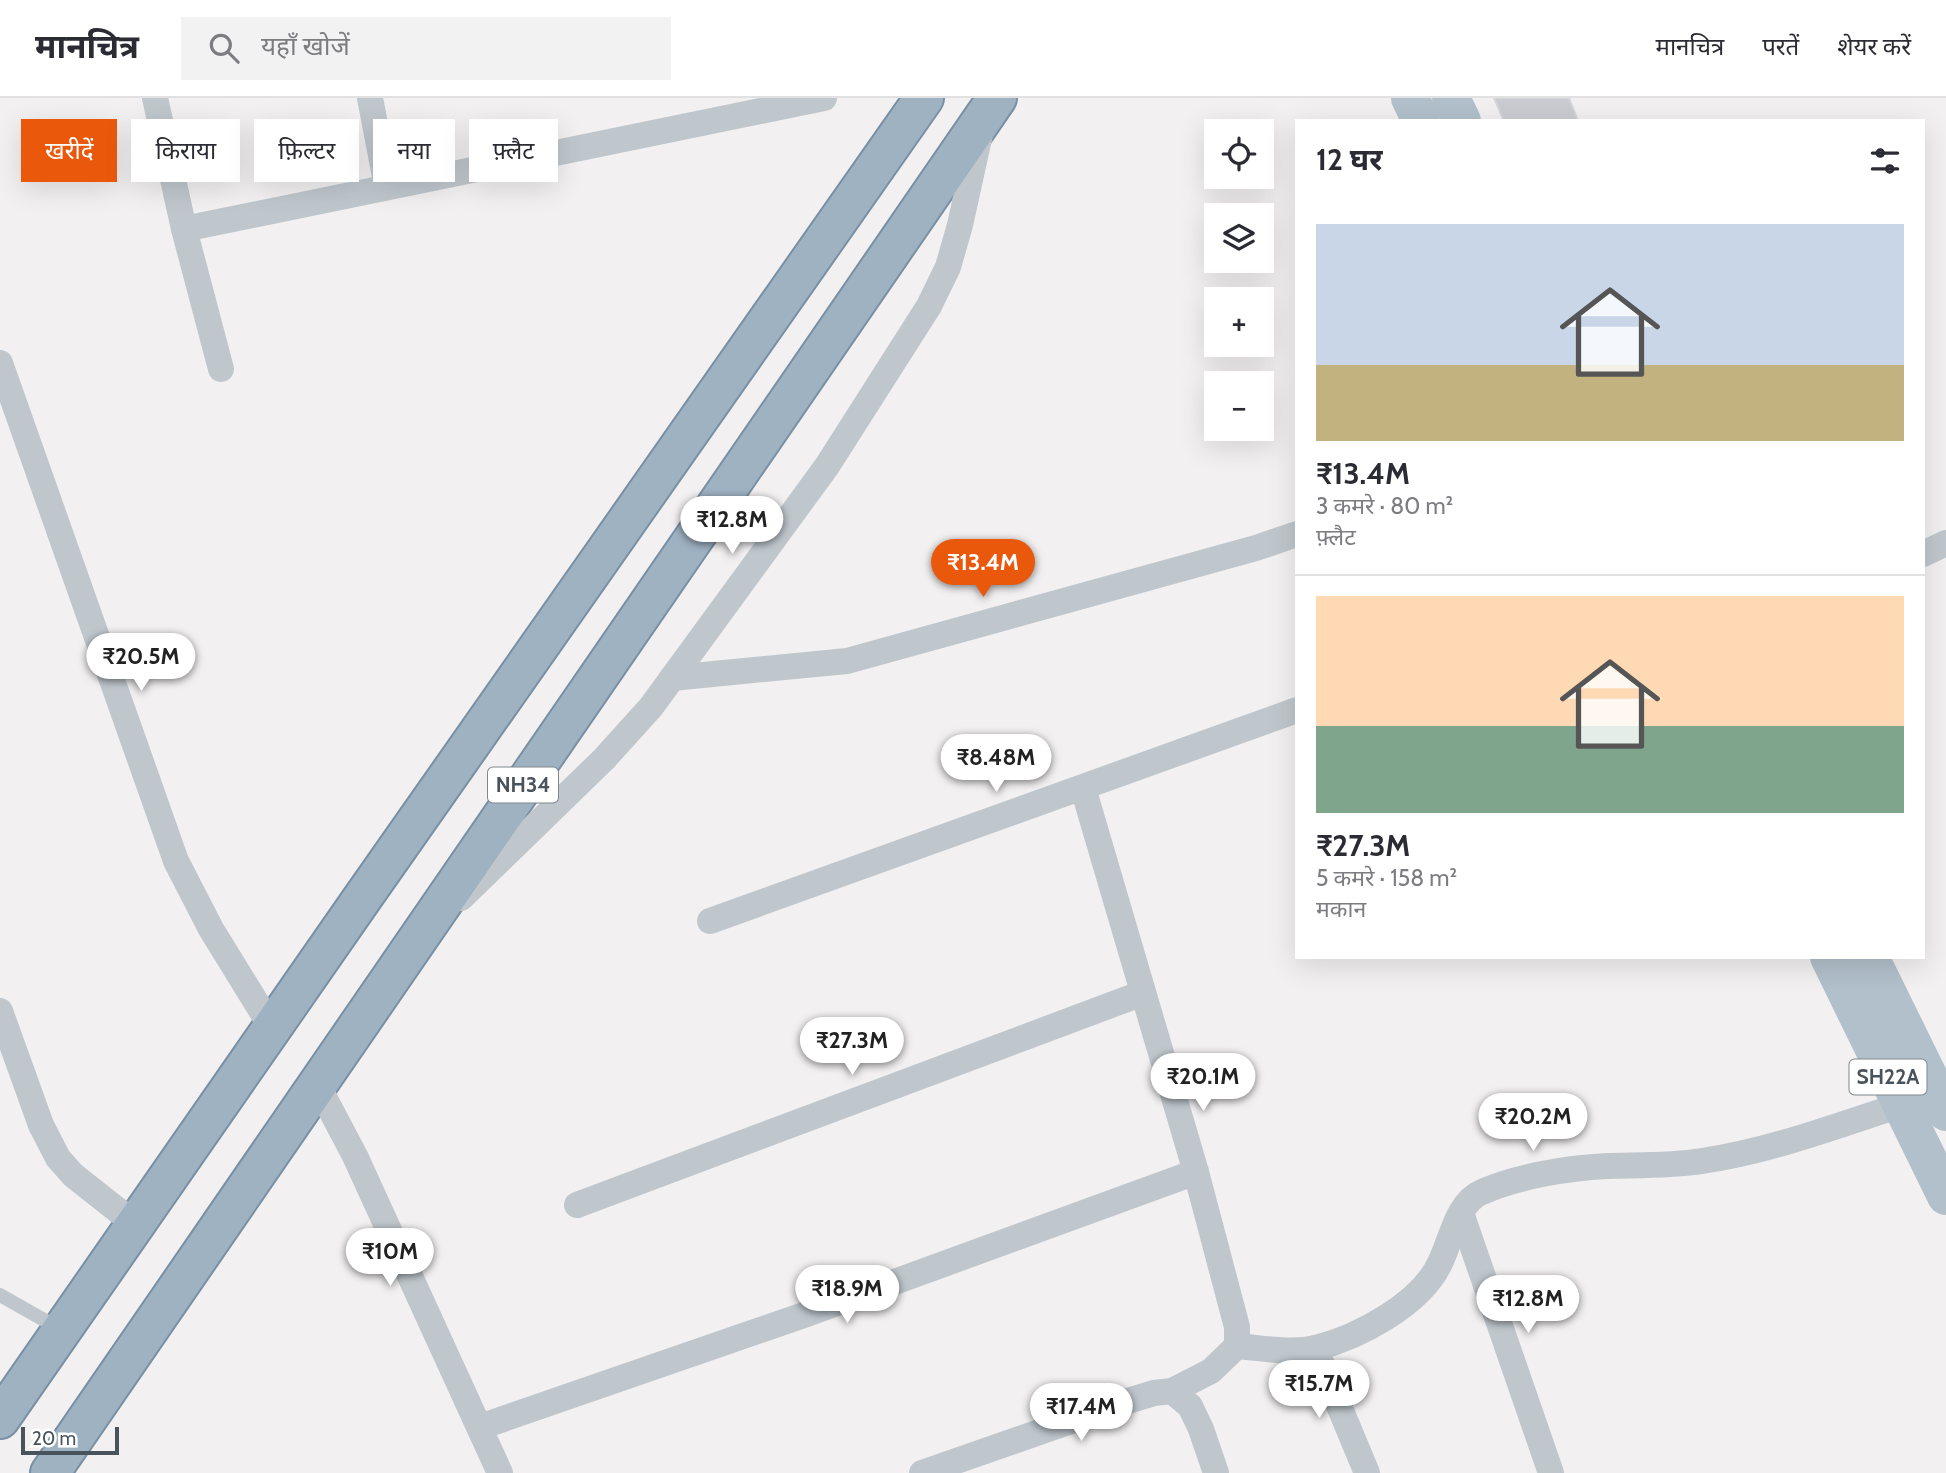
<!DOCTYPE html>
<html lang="hi">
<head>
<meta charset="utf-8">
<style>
	:root { --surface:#fff; --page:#f2f2f3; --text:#2b2b33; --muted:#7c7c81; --line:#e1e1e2; --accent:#ea580c }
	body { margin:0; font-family:Cabin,"Noto Sans Devanagari",sans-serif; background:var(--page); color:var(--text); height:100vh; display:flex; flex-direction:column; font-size:26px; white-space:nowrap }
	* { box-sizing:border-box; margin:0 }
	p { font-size:23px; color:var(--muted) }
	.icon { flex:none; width:38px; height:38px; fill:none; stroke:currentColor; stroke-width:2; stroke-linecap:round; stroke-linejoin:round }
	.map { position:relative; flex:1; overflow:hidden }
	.sheet { position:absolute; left:1295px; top:21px; width:630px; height:840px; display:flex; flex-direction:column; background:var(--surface); border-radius:0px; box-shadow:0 7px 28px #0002 }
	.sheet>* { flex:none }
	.banner { position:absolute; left:21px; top:21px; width:665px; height:63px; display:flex; gap:14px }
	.controls { position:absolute; left:1204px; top:21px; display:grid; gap:14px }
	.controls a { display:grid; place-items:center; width:70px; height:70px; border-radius:0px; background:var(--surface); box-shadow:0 7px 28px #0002; font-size:35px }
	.scale { position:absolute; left:21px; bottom:18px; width:98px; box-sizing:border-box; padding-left:7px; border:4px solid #49535b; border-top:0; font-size:19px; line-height:24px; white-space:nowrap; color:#49535b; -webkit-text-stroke:5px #fff; paint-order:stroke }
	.price { position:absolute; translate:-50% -60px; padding:0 16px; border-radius:24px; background:#fff; color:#222; font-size:23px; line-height:46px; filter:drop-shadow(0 2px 4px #0008) }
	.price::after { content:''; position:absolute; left:50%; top:42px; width:21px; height:16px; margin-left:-10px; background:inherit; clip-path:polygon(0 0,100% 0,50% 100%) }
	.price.current { background:var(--accent); color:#fff }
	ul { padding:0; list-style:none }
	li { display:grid; align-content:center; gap:14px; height:371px; padding:0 21px }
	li+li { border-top:2px solid var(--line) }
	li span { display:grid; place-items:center; height:217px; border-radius:0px; color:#555 }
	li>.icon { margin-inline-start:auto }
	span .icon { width:126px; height:126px; fill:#fffc; stroke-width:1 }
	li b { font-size:30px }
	h2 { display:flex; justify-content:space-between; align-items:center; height:84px; padding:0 21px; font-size:30px }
	.pill { padding:0 24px; border-radius:0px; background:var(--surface); box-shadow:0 7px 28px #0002; font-size:24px; line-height:63px }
	.pill.current { background:var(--accent); color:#fff }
	header { display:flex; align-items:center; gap:42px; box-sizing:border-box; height:98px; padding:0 35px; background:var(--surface); border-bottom:2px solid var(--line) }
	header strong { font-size:33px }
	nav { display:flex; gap:38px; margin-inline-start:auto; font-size:24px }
	.search { width:490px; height:63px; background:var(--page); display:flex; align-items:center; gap:18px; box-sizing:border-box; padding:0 24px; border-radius:0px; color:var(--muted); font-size:26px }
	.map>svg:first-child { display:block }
	.building { fill:#caccd1; stroke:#d4d6da; stroke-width:2 }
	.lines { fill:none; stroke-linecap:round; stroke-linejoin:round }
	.trunk-casing { stroke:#788fa4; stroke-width:42 }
	.service { stroke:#bfc7cd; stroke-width:14 }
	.minor { stroke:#bfc7cd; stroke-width:26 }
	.primary { stroke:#b2c0cb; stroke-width:38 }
	.trunk { stroke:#9fb2c2; stroke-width:38 }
	.labels { text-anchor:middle; stroke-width:6; stroke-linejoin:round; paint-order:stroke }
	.shield { fill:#fff; stroke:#80878c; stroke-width:2 }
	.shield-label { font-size:21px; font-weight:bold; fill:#49535b }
</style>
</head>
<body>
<header>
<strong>मानचित्र</strong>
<div class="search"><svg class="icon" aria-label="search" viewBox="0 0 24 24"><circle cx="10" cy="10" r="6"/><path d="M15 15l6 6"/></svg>यहाँ खोजें</div>
<nav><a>मानचित्र</a><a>परतें</a><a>शेयर करें</a></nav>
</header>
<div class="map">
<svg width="1946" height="1375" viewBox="0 0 1946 1375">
	<rect width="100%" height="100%" fill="#f2f0f0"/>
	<path class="building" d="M1494 0H1569L1578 23H1504Z"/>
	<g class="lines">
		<g class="trunk-casing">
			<g id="trunk">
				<path d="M0 1321 361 802 924 0"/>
				<path d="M50 1375 997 0"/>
			</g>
		</g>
		<path class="service" d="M0 1197 60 1231"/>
		<g class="minor">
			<path d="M155 0 184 131 221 271"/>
			<path d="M370 0 387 89"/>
			<path d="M184 131 824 0"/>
			<path d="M0 265 176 763 211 831 272 930"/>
			<path d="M1923 456 1946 445"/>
			<path d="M672 580 847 563 1256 450 1297 436"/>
			<path d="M1083 690 1196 1074 1237 1229V1248L1211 1273 1172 1293"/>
			<path d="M461 800 604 661 651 609 827 368 929 208 948 169 960 127 980 36"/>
			<path d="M710 823 1297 612"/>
			<path d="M0 913 41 1027 58 1060 73 1077 135 1126"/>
			<path d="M317 986 355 1058 500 1375"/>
			<path d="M577 1107 1143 895"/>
			<path d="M1461 1115 1551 1375"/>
			<path d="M1237 1248C1262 1250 1291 1256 1316 1250 1359 1239 1421 1206 1440 1165 1451 1143 1457 1104 1482 1094 1518 1078 1568 1070 1607 1068 1639 1067 1670 1068 1702 1063 1770 1053 1836 1028 1901 1007"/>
			<path d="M1315 1250 1367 1375"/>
			<path d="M480 1329 804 1217 1196 1074"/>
			<path d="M922 1375 1131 1302 1154 1295 1172 1293 1190 1308 1201 1331 1216 1375"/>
		</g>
		<g class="primary">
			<path d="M1410 0 1421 23"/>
			<path d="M1451 0 1462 23"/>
			<path d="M1829 859 1946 1098"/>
			<path d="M1870 859 1946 1014"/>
		</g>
		<use href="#trunk" class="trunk"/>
	</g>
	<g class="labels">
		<g class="shield">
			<rect x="488" y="669.5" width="70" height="35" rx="5"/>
			<rect x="1849.5" y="961.5" width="77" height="35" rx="5"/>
		</g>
		<g class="shield-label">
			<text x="523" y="694">NH34</text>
			<text x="1888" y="986">SH22A</text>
		</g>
	</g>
</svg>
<div class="controls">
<a><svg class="icon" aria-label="locate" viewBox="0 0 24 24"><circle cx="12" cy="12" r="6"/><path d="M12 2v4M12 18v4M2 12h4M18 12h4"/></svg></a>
<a><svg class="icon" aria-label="layers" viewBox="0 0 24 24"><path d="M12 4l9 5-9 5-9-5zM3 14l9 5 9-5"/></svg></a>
<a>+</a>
<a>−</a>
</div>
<div class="scale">20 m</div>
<b class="price" style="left:732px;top:458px">₹12.8M</b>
<b class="price current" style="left:983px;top:501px">₹13.4M</b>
<b class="price" style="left:141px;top:595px">₹20.5M</b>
<b class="price" style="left:996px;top:696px">₹8.48M</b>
<b class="price" style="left:852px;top:979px">₹27.3M</b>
<b class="price" style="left:1203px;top:1015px">₹20.1M</b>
<b class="price" style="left:1533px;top:1055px">₹20.2M</b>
<b class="price" style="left:390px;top:1190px">₹10M</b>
<b class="price" style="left:847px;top:1227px">₹18.9M</b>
<b class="price" style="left:1528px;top:1237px">₹12.8M</b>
<b class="price" style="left:1319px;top:1322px">₹15.7M</b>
<b class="price" style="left:1081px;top:1345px">₹17.4M</b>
<div class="banner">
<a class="pill current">खरीदें</a>
<a class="pill">किराया</a>
<a class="pill">फ़िल्टर</a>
<a class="pill">नया</a>
<a class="pill">फ़्लैट</a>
</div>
<section class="sheet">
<h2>12 घर<svg class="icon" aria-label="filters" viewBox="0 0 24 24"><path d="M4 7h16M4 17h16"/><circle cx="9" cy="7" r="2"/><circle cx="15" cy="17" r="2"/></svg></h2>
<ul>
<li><span style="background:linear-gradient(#c9d6e8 65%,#c2b280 0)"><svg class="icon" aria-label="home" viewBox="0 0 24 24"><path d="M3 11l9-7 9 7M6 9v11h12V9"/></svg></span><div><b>₹13.4M</b><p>3 कमरे · 80 m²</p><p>फ़्लैट</p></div></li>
<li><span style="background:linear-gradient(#ffd9b3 60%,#7fa58c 0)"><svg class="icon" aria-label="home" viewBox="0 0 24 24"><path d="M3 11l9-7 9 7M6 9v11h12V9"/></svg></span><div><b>₹27.3M</b><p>5 कमरे · 158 m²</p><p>मकान</p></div></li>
</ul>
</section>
</div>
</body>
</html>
